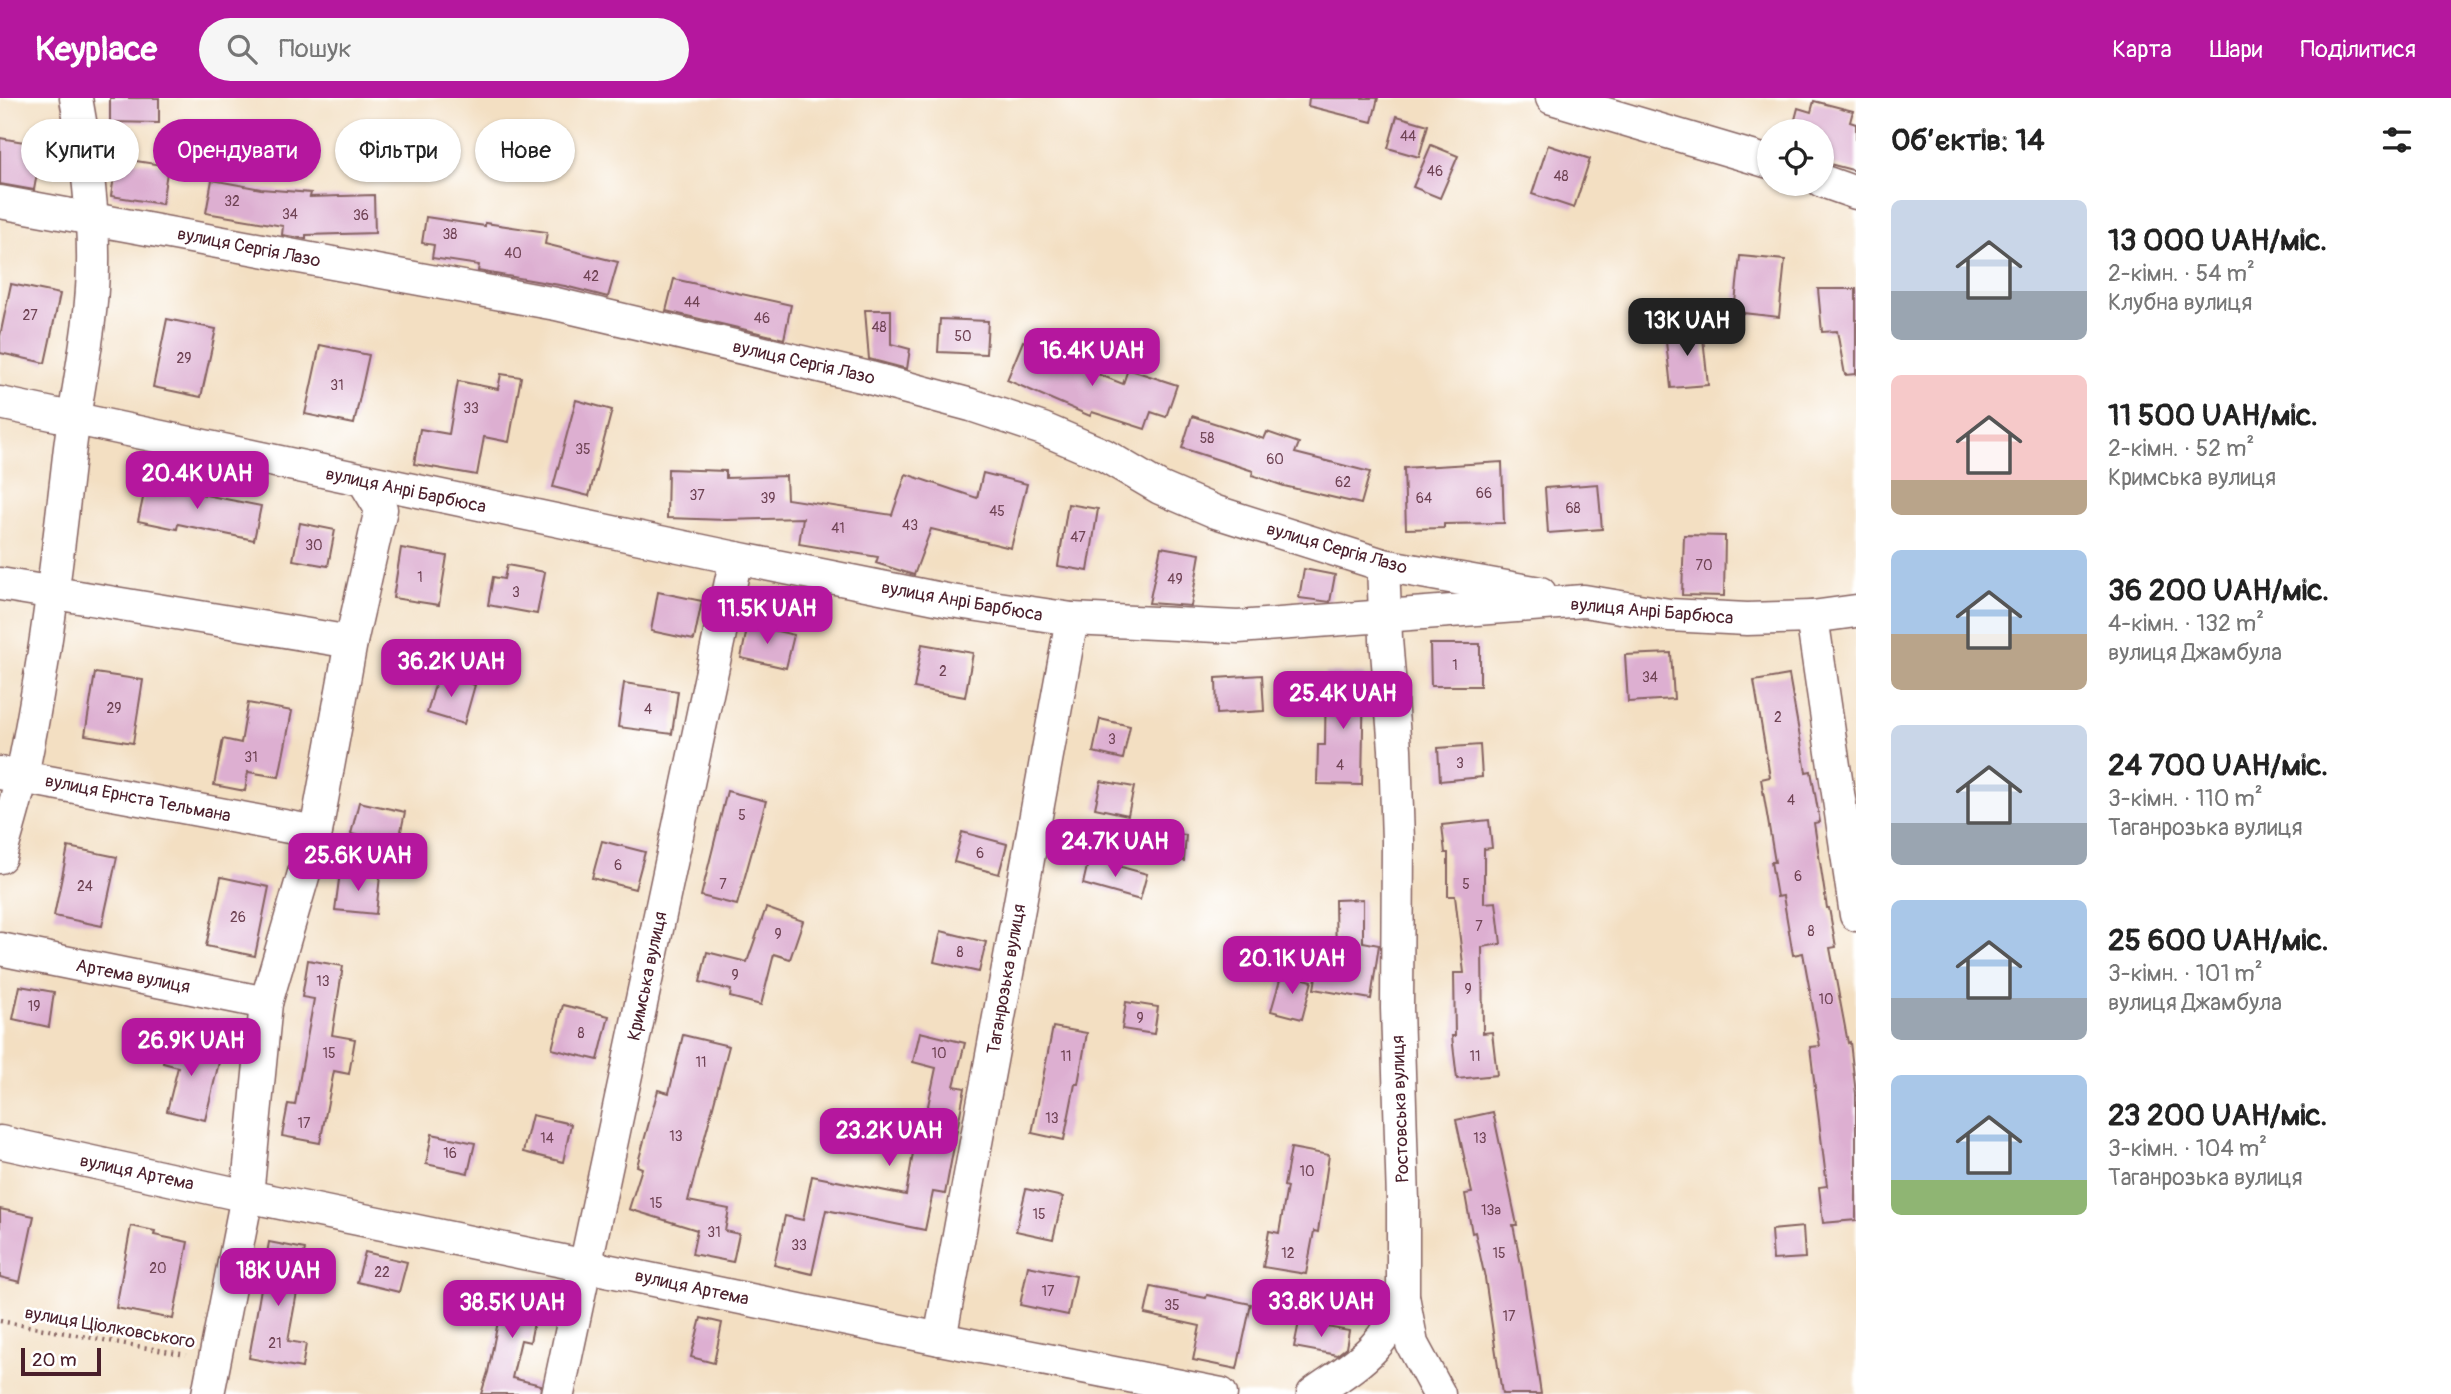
<!DOCTYPE html>
<html lang="uk">
<head>
<meta charset="utf-8">
<style>
	:root { --surface:#fff; --page:#f6f6f6; --text:#222; --muted:#767676; --accent:#b5179e }
	body { margin:0; font-family:Pangolin,sans-serif; background:var(--page); color:var(--text); height:100vh; display:flex; flex-direction:column; font-size:26px; white-space:nowrap }
	* { box-sizing:border-box; margin:0 }
	p { font-size:23px; color:var(--muted) }
	.icon { flex:none; width:38px; height:38px; fill:none; stroke:currentColor; stroke-width:2; stroke-linecap:round; stroke-linejoin:round }
	.map { position:relative; flex:1; overflow:hidden }
	.details { display:flex; flex-direction:column; background:var(--surface); width:595px }
	.details>* { flex:none }
	.guide { position:absolute; left:21px; top:21px; width:665px; height:63px; display:flex; gap:14px }
	.buttons { position:absolute; left:1757px; top:21px; display:grid; gap:14px }
	.buttons a { display:grid; place-items:center; width:77px; height:77px; border-radius:50%; background:var(--surface); box-shadow:0 2px 5px #0004; font-size:35px }
	.scale { position:absolute; left:21px; bottom:18px; width:80px; box-sizing:border-box; padding-left:7px; border:4px solid #4a1f2b; border-top:0; font-size:19px; line-height:24px; white-space:nowrap; color:#4a1f2b; -webkit-text-stroke:5px #fff; paint-order:stroke }
	.price { position:absolute; translate:-50% -60px; padding:0 16px; border-radius:14px; background:var(--accent); color:#fff; font-size:23px; line-height:46px; filter:drop-shadow(0 2px 4px #0008) }
	.price::after { content:''; position:absolute; left:50%; top:42px; width:21px; height:16px; margin-left:-10px; background:inherit; clip-path:polygon(0 0,100% 0,50% 100%) }
	.price.active { background:#222; color:#fff }
	ul { padding:0; list-style:none }
	li { display:flex; align-items:center; gap:21px; height:175px; padding:0 35px }
	li span { display:grid; place-items:center; flex:none; width:196px; height:140px; border-radius:10px; color:#555 }
	li>.icon { margin-inline-start:auto }
	span .icon { width:84px; height:84px; fill:#fffc; stroke-width:1 }
	li b { font-size:30px }
	h2 { display:flex; justify-content:space-between; align-items:center; height:84px; padding:0 35px; font-size:30px }
	.pill { padding:0 24px; border-radius:32px; background:var(--surface); box-shadow:0 2px 5px #0004; font-size:24px; line-height:63px }
	.pill.active { background:var(--accent); color:#fff }
	header { display:flex; align-items:center; gap:42px; box-sizing:border-box; height:98px; padding:0 35px; background:var(--accent); color:#fff }
	header strong { font-size:33px }
	nav { display:flex; gap:38px; margin-inline-start:auto; font-size:24px }
	.search { width:490px; height:63px; background:var(--page); display:flex; align-items:center; gap:18px; box-sizing:border-box; padding:0 24px; border-radius:38px; color:var(--muted); font-size:26px }
	main { display:flex; flex:1; min-height:0 }
	.map>svg:first-child { display:block }
	.building { fill:#ddafd1 }
	.lines { fill:none; stroke-linecap:round; stroke-linejoin:round }
	.minor-casing { stroke:#856260; stroke-width:35 }
	.path { stroke:#856260; stroke-width:4.5; stroke-dasharray:2 5; stroke-linecap:butt }
	.minor { stroke:#fff; stroke-width:32 }
	.labels { text-anchor:middle; stroke-width:5; stroke-linejoin:round; paint-order:stroke }
	.number-label { font-size:14px; fill:#6f4354 }
	.street-label { font-size:18px; fill:#4a1f2b; stroke:#fff }
</style>
</head>
<body>
<header>
<strong>Keyplace</strong>
<div class="search"><svg class="icon" aria-label="search" viewBox="0 0 24 24"><circle cx="10" cy="10" r="6"/><path d="M15 15l6 6"/></svg>Пошук</div>
<nav><a>Карта</a><a>Шари</a><a>Поділитися</a></nav>
</header>
<main>
<div class="map">
<svg width="1856" height="1296" viewBox="0 0 1856 1296">
	<rect width="100%" height="100%" fill="#fff"/>
	<filter id="ink" filterUnits="userSpaceOnUse"><feTurbulence type="fractalNoise" baseFrequency=".0143" numOctaves="2"/><feDisplacementMap in="SourceGraphic" scale="14" xChannelSelector="R" yChannelSelector="G"/><feConvolveMatrix kernelMatrix="1 2 1 2 8 2 1 2 1" color-interpolation-filters="sRGB"/></filter>
	<filter id="wash" filterUnits="userSpaceOnUse"><feTurbulence type="fractalNoise" baseFrequency=".00686" numOctaves="4" result="noise"/><feDisplacementMap in="SourceGraphic" scale="28" xChannelSelector="R" yChannelSelector="G"/><feGaussianBlur stdDeviation="1.57" result="paint"/><feColorMatrix in="noise" values="0 0 0 0 0 0 0 0 0 0 0 0 0 0 0 0 0 1.4 0 .05"/><feComposite in="paint" operator="in"/></filter>
	<g filter="url(#wash)">
		<rect width="100%" height="100%" fill="#f3dfc2"/>
		<g id="blocks">
			<g class="building">
				<path d="M110 0H159V25L110 24Z"/>
				<path d="M1309 0H1378L1372 24 1308 8Z"/>
				<path d="M1814 3 1853 13 1850 24 1856 26V73L1822 64V33H1792L1798 10 1811 14Z"/>
				<path d="M1397 18 1428 27 1419 59 1388 50Z"/>
				<path d="M0 40 42 47 34 92 0 86Z"/>
				<path d="M1431 47 1458 58 1440 100 1413 89Z"/>
				<path d="M1548 47 1590 61 1574 110 1532 96Z"/>
				<path d="M117 60 168 68 162 106 111 98Z"/>
				<path d="M212 82 261 91 311 95 310 99 374 97 375 135 306 137V141L282 137 283 128 206 115Z"/>
				<path d="M426 119 485 128V125L547 134 545 146 618 164 608 199 565 188 478 173 479 167 432 160 434 147 422 145Z"/>
				<path d="M1740 158 1785 162 1779 219 1734 214Z"/>
				<path d="M674 181 791 207 784 241 666 213Z"/>
				<path d="M11 186 60 196 45 265 0 255V238Z"/>
				<path d="M1818 191H1856V276L1845 277 1837 233 1822 234Z"/>
				<path d="M865 212H891V246L910 251 907 271 869 261Z"/>
				<path d="M167 221 216 231 201 299 153 289Z"/>
				<path d="M940 221 988 223 986 256 938 254Z"/>
				<path d="M1702 230 1708 287 1671 290 1665 234Z"/>
				<path d="M1023 243 1060 258 1059 261 1123 286 1128 271 1177 287 1166 319 1151 314 1145 331 1092 314 1090 318 1007 282Z"/>
				<path d="M320 247 369 257 354 326 305 316Z"/>
				<path d="M501 276 521 279 509 344 484 339 477 377 414 366 420 331 449 336 458 283 498 291Z"/>
				<path d="M576 302 612 312 589 398 553 389Z"/>
				<path d="M1192 318 1264 341 1267 334 1299 345 1295 355 1370 374 1361 406 1284 388 1252 377 1253 373 1182 350Z"/>
				<path d="M1502 364 1504 425 1444 426V430L1406 431 1404 370Z"/>
				<path d="M668 371 726 373V380L786 378 787 401 892 417 906 376 977 400 983 375 1027 386 1011 450 931 431 914 477 876 465 878 459 799 446 803 420 727 422 667 420Z"/>
				<path d="M147 382 185 390V393L261 408 254 442 178 426 177 431 138 423Z"/>
				<path d="M1598 386 1602 431 1548 435 1545 390Z"/>
				<path d="M1068 406 1098 411 1088 473 1058 468Z"/>
				<path d="M300 425 335 432 328 468 293 462Z"/>
				<path d="M1684 437 1725 438 1724 498 1682 497Z"/>
				<path d="M1161 449 1200 456 1191 508 1149 505Z"/>
				<path d="M401 450 447 458 439 507 393 500Z"/>
				<path d="M507 467 545 474 537 516 488 507 493 479 504 481Z"/>
				<path d="M1304 471 1335 477 1330 504 1299 500Z"/>
				<path d="M658 494 702 503 694 542 651 533Z"/>
				<path d="M748 526 794 537 786 570 741 560Z"/>
				<path d="M922 546 973 555 965 599 914 590Z"/>
				<path d="M1430 546H1480V588H1431Z"/>
				<path d="M1671 555 1674 601 1628 604 1625 557Z"/>
				<path d="M95 575 143 582 133 645 85 637Z"/>
				<path d="M1326 575 1364 576 1362 687 1317 686 1318 647H1325Z"/>
				<path d="M438 576 475 587 464 626 427 615Z"/>
				<path d="M1262 577 1264 613 1217 616 1216 580Z"/>
				<path d="M1789 577 1806 674 1811 673 1820 724 1814 725 1827 810H1829L1836 849 1830 850 1848 945 1850 944 1856 996V1122L1823 1125 1819 1089 1827 1088 1810 949 1820 948 1803 855 1793 857 1783 798 1777 799 1771 764H1775L1761 681 1770 679 1754 583Z"/>
				<path d="M624 585 678 593 672 636 618 629Z"/>
				<path d="M248 605 292 613 279 679 248 674 245 693 214 687 223 641 241 645Z"/>
				<path d="M1100 621 1130 628 1123 661 1093 654Z"/>
				<path d="M1480 647 1482 679 1440 683 1438 650Z"/>
				<path d="M1101 683 1134 689 1128 717 1095 710Z"/>
				<path d="M727 693 766 703 737 807 701 798Z"/>
				<path d="M359 704 405 714 398 747 351 736Z"/>
				<path d="M1489 722 1492 750 1484 751V805L1496 804 1501 846 1482 849 1483 935 1492 934 1497 977 1457 981 1452 938H1455L1454 875H1464L1455 798H1448V755H1445L1442 727Z"/>
				<path d="M1135 733 1186 737 1184 763 1134 759Z"/>
				<path d="M962 734 1007 746 999 776 954 764Z"/>
				<path d="M602 743 645 754 635 791 592 780Z"/>
				<path d="M68 749 117 759 102 828 54 818Z"/>
				<path d="M1089 760 1147 776 1140 802 1083 786Z"/>
				<path d="M340 774 380 778 376 816 335 812Z"/>
				<path d="M221 779 269 789 255 858 206 848Z"/>
				<path d="M1363 801V844L1379 847 1371 901 1314 891 1319 861 1336 864 1335 802Z"/>
				<path d="M766 810 803 823 790 861 774 856 761 907 730 899 731 892 700 884 707 854 747 864Z"/>
				<path d="M941 833 986 844 979 874 934 864Z"/>
				<path d="M308 862 343 868 332 937 355 941 349 976 334 973 320 1045 282 1038 288 1006 295 1007 314 901 302 899Z"/>
				<path d="M1282 875 1312 883 1302 921 1271 913Z"/>
				<path d="M20 888 54 894 49 929 13 921Z"/>
				<path d="M1126 904 1158 909 1154 936 1122 931Z"/>
				<path d="M563 907 609 918 598 962 552 951Z"/>
				<path d="M1053 929 1087 935 1078 986H1075L1064 1042 1032 1035Z"/>
				<path d="M920 934 965 945 954 988 965 990 945 1096 933 1094 925 1132 826 1112 812 1176 774 1167 785 1118 803 1122 812 1078 906 1097 914 1049 919 1050 936 970 913 964Z"/>
				<path d="M683 937 729 948 688 1103 729 1111 725 1133 739 1136 733 1164 692 1156 697 1132 629 1111 642 1070 637 1068 658 992 669 995Z"/>
				<path d="M169 939 193 945 192 949 221 956 205 1022 167 1013 178 969 163 965Z"/>
				<path d="M1493 1014 1517 1127H1513L1522 1171 1541 1296H1502L1485 1180 1475 1134 1472 1135 1465 1096 1472 1095 1456 1022Z"/>
				<path d="M532 1017 571 1026 563 1064 523 1054Z"/>
				<path d="M432 1036 475 1045 468 1075 426 1066Z"/>
				<path d="M1291 1050 1329 1057 1318 1134 1314 1133 1306 1176 1263 1169 1269 1133 1279 1135 1287 1089 1284 1088Z"/>
				<path d="M1026 1091 1063 1099 1053 1141 1016 1133Z"/>
				<path d="M0 1111 34 1118 20 1184 0 1179Z"/>
				<path d="M131 1128 155 1133 154 1137 188 1144 173 1221 116 1210Z"/>
				<path d="M1803 1129 1805 1160 1773 1162 1771 1132Z"/>
				<path d="M269 1144 305 1151 288 1243 306 1246 302 1270 249 1260Z"/>
				<path d="M365 1154 407 1164 399 1194 357 1184Z"/>
				<path d="M1028 1168 1076 1178 1068 1217 1020 1207Z"/>
				<path d="M506 1183 541 1190 530 1244 521 1242 512 1280 541 1287 540 1296H481L488 1274Z"/>
				<path d="M1151 1189 1206 1200 1207 1197 1251 1206 1237 1271 1193 1262 1200 1228 1145 1216Z"/>
				<path d="M701 1220 722 1225 714 1265 691 1259Z"/>
				<path d="M1299 1224 1349 1233 1346 1250 1337 1257 1294 1249Z"/>
			</g>
		</g>
	</g>
	<g filter="url(#ink)">
		<use href="#blocks" fill-opacity="0" stroke="#856260" stroke-width="2"/>
		<g class="lines">
			<g class="minor-casing">
				<g id="minor">
					<path d="M1552 0 1769 64"/>
					<path d="M1822 83 1856 95"/>
					<path d="M0 104 556 206 870 280 971 307 1043 331 1104 357 1160 390 1216 414 1383 467 1540 495"/>
					<path d="M0 305 736 460 951 503 1072 521 1238 529 1584 503 1669 517 1747 521 1812 519 1856 513"/>
					<path d="M1383 467 1386 541 1395 651 1398 743 1397 910 1403 1104V1198L1412 1246 1439 1296"/>
					<path d="M0 486 351 544"/>
					<path d="M1812 519 1856 817"/>
					<path d="M0 675 316 734"/>
					<path d="M0 759C7 732 16 705 22 677 44 572 57 464 69 358 76 294 92 232 93 168 94 112 86 55 76 0"/>
					<path d="M0 851 266 905"/>
					<path d="M0 1044 247 1098 940 1241 1221 1296"/>
					<path d="M940 1241 1072 521"/>
					<path d="M208 1296 247 1098 266 905 316 734 351 544 381 411 364 383"/>
					<path d="M558 1296 736 460"/>
					<path d="M1313 1296C1357 1265 1385 1252 1403 1198"/>
				</g>
			</g>
			<path class="path" d="M0 1223 186 1257"/>
			<use href="#minor" class="minor"/>
		</g>
	</g>
	<g class="labels">
		<g class="number-label">
			<text x="1408" y="43">44</text>
			<text x="1435" y="78">46</text>
			<text x="1561" y="83">48</text>
			<text x="232" y="108">32</text>
			<text x="290" y="121">34</text>
			<text x="361" y="122">36</text>
			<text x="450" y="141">38</text>
			<text x="513" y="160">40</text>
			<text x="591" y="183">42</text>
			<text x="692" y="209">44</text>
			<text x="30" y="222">27</text>
			<text x="762" y="225">46</text>
			<text x="879" y="234">48</text>
			<text x="963" y="243">50</text>
			<text x="184" y="265">29</text>
			<text x="337" y="292">31</text>
			<text x="471" y="315">33</text>
			<text x="1207" y="345">58</text>
			<text x="583" y="356">35</text>
			<text x="1275" y="366">60</text>
			<text x="1343" y="389">62</text>
			<text x="1484" y="400">66</text>
			<text x="697" y="402">37</text>
			<text x="768" y="405">39</text>
			<text x="1424" y="405">64</text>
			<text x="1573" y="415">68</text>
			<text x="997" y="418">45</text>
			<text x="910" y="432">43</text>
			<text x="838" y="435">41</text>
			<text x="1078" y="444">47</text>
			<text x="314" y="452">30</text>
			<text x="1704" y="472">70</text>
			<text x="420" y="484">1</text>
			<text x="1175" y="486">49</text>
			<text x="516" y="499">3</text>
			<text x="1455" y="572">1</text>
			<text x="943" y="578">2</text>
			<text x="1650" y="584">34</text>
			<text x="114" y="615">29</text>
			<text x="648" y="616">4</text>
			<text x="1778" y="624">2</text>
			<text x="1112" y="646">3</text>
			<text x="251" y="664">31</text>
			<text x="1460" y="670">3</text>
			<text x="1340" y="672">4</text>
			<text x="1791" y="707">4</text>
			<text x="742" y="722">5</text>
			<text x="980" y="760">6</text>
			<text x="618" y="772">6</text>
			<text x="1798" y="783">6</text>
			<text x="723" y="791">7</text>
			<text x="1466" y="791">5</text>
			<text x="85" y="793">24</text>
			<text x="238" y="824">26</text>
			<text x="1479" y="833">7</text>
			<text x="1811" y="838">8</text>
			<text x="778" y="841">9</text>
			<text x="960" y="859">8</text>
			<text x="735" y="882">9</text>
			<text x="323" y="888">13</text>
			<text x="1468" y="896">9</text>
			<text x="1826" y="906">10</text>
			<text x="34" y="913">19</text>
			<text x="1140" y="925">9</text>
			<text x="581" y="940">8</text>
			<text x="329" y="960">15</text>
			<text x="939" y="960">10</text>
			<text x="1066" y="963">11</text>
			<text x="1475" y="963">11</text>
			<text x="701" y="969">11</text>
			<text x="1052" y="1025">13</text>
			<text x="304" y="1030">17</text>
			<text x="676" y="1043">13</text>
			<text x="547" y="1045">14</text>
			<text x="1480" y="1045">13</text>
			<text x="450" y="1060">16</text>
			<text x="1307" y="1078">10</text>
			<text x="656" y="1110">15</text>
			<text x="1491" y="1117">13а</text>
			<text x="1039" y="1121">15</text>
			<text x="714" y="1139">31</text>
			<text x="799" y="1152">33</text>
			<text x="1288" y="1160">12</text>
			<text x="1499" y="1160">15</text>
			<text x="158" y="1175">20</text>
			<text x="382" y="1179">22</text>
			<text x="1048" y="1198">17</text>
			<text x="1172" y="1212">35</text>
			<text x="1509" y="1223">17</text>
			<text x="275" y="1250">21</text>
		</g>
		<g class="street-label">
			<text transform="translate(249 149) rotate(11)" y="6">вулиця Сергія Лазо</text>
			<text transform="translate(804 264) rotate(13)" y="6">вулиця Сергія Лазо</text>
			<text transform="translate(406 392) rotate(12)" y="6">вулиця Анрі Барбюса</text>
			<text transform="translate(1337 450) rotate(16)" y="6">вулиця Сергія Лазо</text>
			<text transform="translate(962 503) rotate(10)" y="6">вулиця Анрі Барбюса</text>
			<text transform="translate(1652 513) rotate(5)" y="6">вулиця Анрі Барбюса</text>
			<text transform="translate(138 700) rotate(11)" y="6">вулиця Ернста Тельмана</text>
			<text transform="translate(133 878) rotate(11)" y="6">Артема вулиця</text>
			<text transform="translate(647 878) rotate(-78)" y="6">Кримська вулиця</text>
			<text transform="translate(1006 881) rotate(-80)" y="6">Таганрозька вулиця</text>
			<text transform="translate(1400 1011) rotate(-92)" y="6">Ростовська вулиця</text>
			<text transform="translate(137 1074) rotate(12)" y="6">вулиця Артема</text>
			<text transform="translate(692 1189) rotate(12)" y="6">вулиця Артема</text>
			<text transform="translate(110 1229) rotate(10)" y="6">вулиця Ціолковського</text>
		</g>
	</g>
</svg>
<div class="buttons">
<a><svg class="icon" aria-label="locate" viewBox="0 0 24 24"><circle cx="12" cy="12" r="6"/><path d="M12 2v4M12 18v4M2 12h4M18 12h4"/></svg></a>
</div>
<div class="scale">20 m</div>
<b class="price active" style="left:1687px;top:260px">13K UAH</b>
<b class="price" style="left:1092px;top:290px">16.4K UAH</b>
<b class="price" style="left:197px;top:413px">20.4K UAH</b>
<b class="price" style="left:767px;top:548px">11.5K UAH</b>
<b class="price" style="left:451px;top:601px">36.2K UAH</b>
<b class="price" style="left:1343px;top:633px">25.4K UAH</b>
<b class="price" style="left:1115px;top:781px">24.7K UAH</b>
<b class="price" style="left:358px;top:795px">25.6K UAH</b>
<b class="price" style="left:1292px;top:898px">20.1K UAH</b>
<b class="price" style="left:191px;top:980px">26.9K UAH</b>
<b class="price" style="left:889px;top:1070px">23.2K UAH</b>
<b class="price" style="left:278px;top:1210px">18K UAH</b>
<b class="price" style="left:1321px;top:1241px">33.8K UAH</b>
<b class="price" style="left:512px;top:1242px">38.5K UAH</b>
<div class="guide">
<a class="pill">Купити</a>
<a class="pill active">Орендувати</a>
<a class="pill">Фільтри</a>
<a class="pill">Нове</a>
</div>
</div>
<section class="details">
<h2>Об’єктів: 14<svg class="icon" aria-label="filters" viewBox="0 0 24 24"><path d="M4 7h16M4 17h16"/><circle cx="9" cy="7" r="2"/><circle cx="15" cy="17" r="2"/></svg></h2>
<ul>
<li><span style="background:linear-gradient(#c9d6e8 65%,#9aa5b1 0)"><svg class="icon" aria-label="home" viewBox="0 0 24 24"><path d="M3 11l9-7 9 7M6 9v11h12V9"/></svg></span><div><b>13 000 UAH/міс.</b><p>2-кімн. · 54 m²</p><p>Клубна вулиця</p></div></li>
<li><span style="background:linear-gradient(#f6c9c9 75%,#b9a48a 0)"><svg class="icon" aria-label="home" viewBox="0 0 24 24"><path d="M3 11l9-7 9 7M6 9v11h12V9"/></svg></span><div><b>11 500 UAH/міс.</b><p>2-кімн. · 52 m²</p><p>Кримська вулиця</p></div></li>
<li><span style="background:linear-gradient(#a9c7e8 60%,#b9a48a 0)"><svg class="icon" aria-label="home" viewBox="0 0 24 24"><path d="M3 11l9-7 9 7M6 9v11h12V9"/></svg></span><div><b>36 200 UAH/міс.</b><p>4-кімн. · 132 m²</p><p>вулиця Джамбула</p></div></li>
<li><span style="background:linear-gradient(#c9d6e8 70%,#9aa5b1 0)"><svg class="icon" aria-label="home" viewBox="0 0 24 24"><path d="M3 11l9-7 9 7M6 9v11h12V9"/></svg></span><div><b>24 700 UAH/міс.</b><p>3-кімн. · 110 m²</p><p>Таганрозька вулиця</p></div></li>
<li><span style="background:linear-gradient(#a9c7e8 70%,#9aa5b1 0)"><svg class="icon" aria-label="home" viewBox="0 0 24 24"><path d="M3 11l9-7 9 7M6 9v11h12V9"/></svg></span><div><b>25 600 UAH/міс.</b><p>3-кімн. · 101 m²</p><p>вулиця Джамбула</p></div></li>
<li><span style="background:linear-gradient(#a9c7e8 75%,#8fb573 0)"><svg class="icon" aria-label="home" viewBox="0 0 24 24"><path d="M3 11l9-7 9 7M6 9v11h12V9"/></svg></span><div><b>23 200 UAH/міс.</b><p>3-кімн. · 104 m²</p><p>Таганрозька вулиця</p></div></li>
</ul>
</section>
</main>
</body>
</html>
